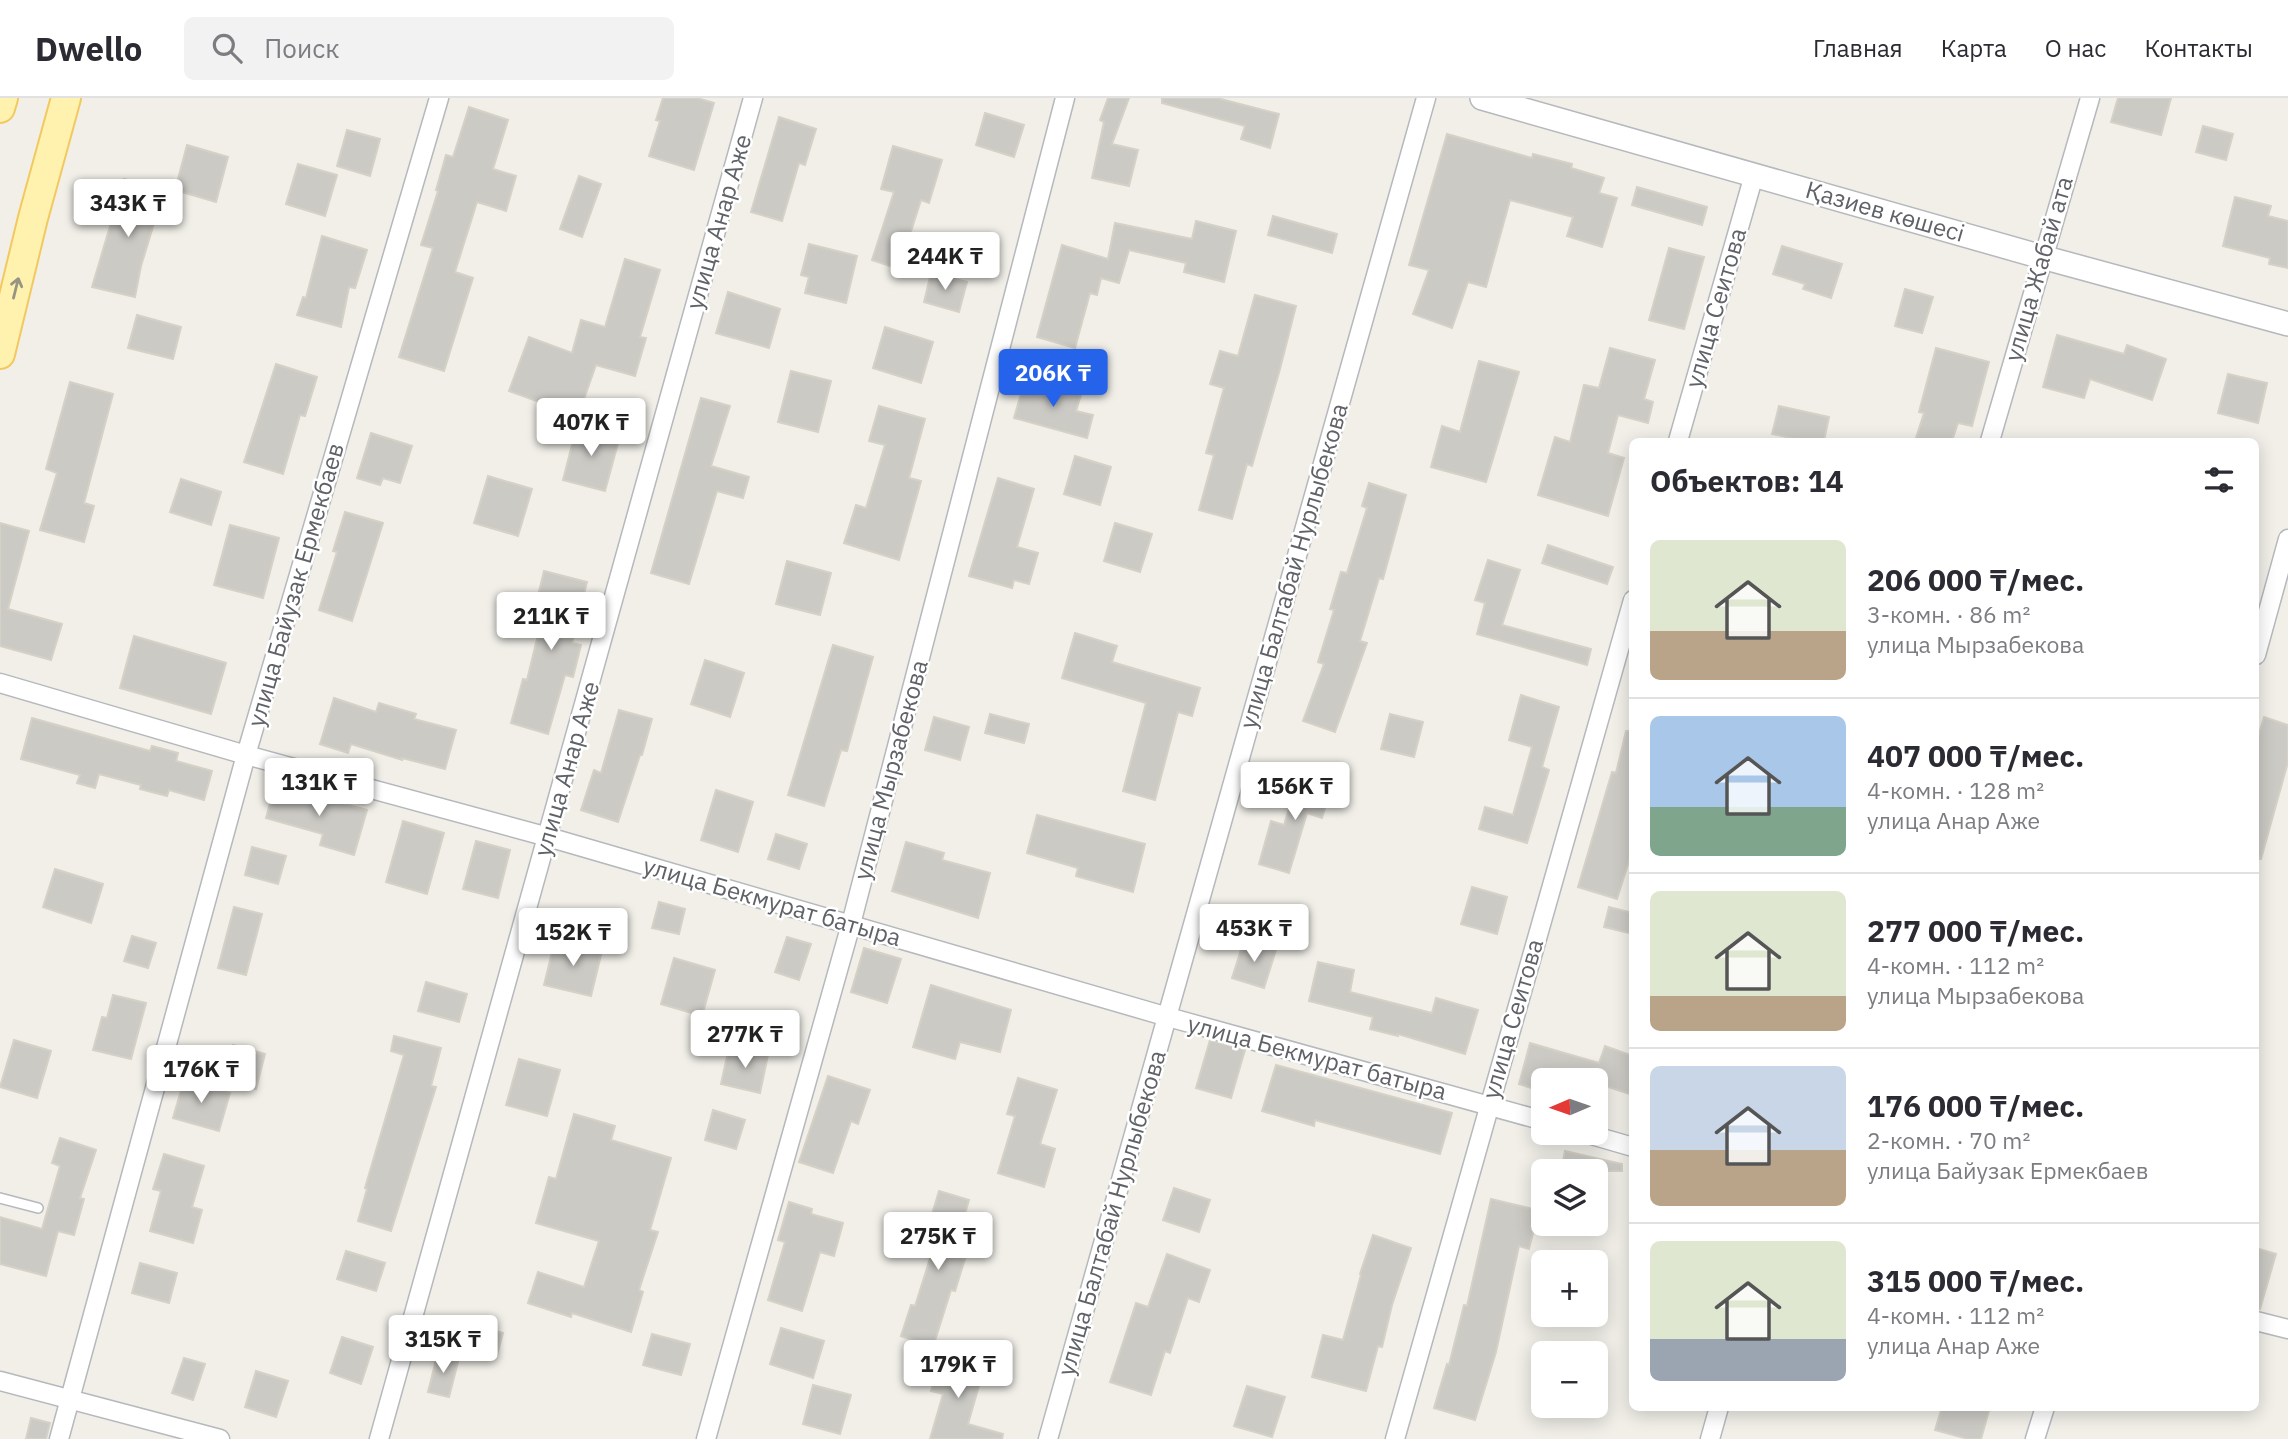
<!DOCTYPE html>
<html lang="ru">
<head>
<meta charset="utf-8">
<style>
	:root { --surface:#fff; --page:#f2f2f3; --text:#2b2b33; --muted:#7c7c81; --line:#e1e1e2; --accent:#2563eb }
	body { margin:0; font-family:"IBM Plex Sans",sans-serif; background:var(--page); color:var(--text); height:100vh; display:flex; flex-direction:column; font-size:26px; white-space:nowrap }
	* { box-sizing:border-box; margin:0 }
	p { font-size:23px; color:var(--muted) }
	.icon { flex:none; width:38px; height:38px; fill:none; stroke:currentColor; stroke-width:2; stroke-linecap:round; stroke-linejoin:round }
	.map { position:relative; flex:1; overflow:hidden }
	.sheet { position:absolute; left:1629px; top:340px; width:630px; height:973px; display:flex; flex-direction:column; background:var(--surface); border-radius:10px; box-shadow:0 4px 18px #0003 }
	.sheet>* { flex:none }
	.needle { width:46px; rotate:268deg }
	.tools { position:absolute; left:1531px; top:970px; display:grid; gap:14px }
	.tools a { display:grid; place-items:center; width:77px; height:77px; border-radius:10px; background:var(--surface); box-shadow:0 4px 18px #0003; font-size:35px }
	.price { position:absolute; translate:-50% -60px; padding:0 16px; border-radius:7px; background:#fff; color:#222; font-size:23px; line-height:46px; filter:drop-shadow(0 2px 4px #0008) }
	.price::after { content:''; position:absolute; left:50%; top:42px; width:21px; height:16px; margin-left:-10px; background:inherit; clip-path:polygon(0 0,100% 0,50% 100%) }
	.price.selected { background:var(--accent); color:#fff }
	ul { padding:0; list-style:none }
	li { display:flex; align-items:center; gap:21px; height:175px; padding:0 21px }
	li+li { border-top:2px solid var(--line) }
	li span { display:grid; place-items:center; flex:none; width:196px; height:140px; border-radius:10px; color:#555 }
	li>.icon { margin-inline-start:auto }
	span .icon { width:84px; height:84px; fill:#fffc; stroke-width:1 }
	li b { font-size:30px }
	h2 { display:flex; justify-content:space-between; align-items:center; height:84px; padding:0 21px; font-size:30px }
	header { display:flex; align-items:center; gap:42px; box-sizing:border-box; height:98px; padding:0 35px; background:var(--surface); border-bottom:2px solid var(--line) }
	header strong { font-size:33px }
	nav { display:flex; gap:38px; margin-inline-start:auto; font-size:24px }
	.search { width:490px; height:63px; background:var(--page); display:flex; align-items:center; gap:18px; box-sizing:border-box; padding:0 24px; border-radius:10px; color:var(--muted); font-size:26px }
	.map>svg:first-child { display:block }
	.building { fill:#cccac5; stroke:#d6d1c6; stroke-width:2 }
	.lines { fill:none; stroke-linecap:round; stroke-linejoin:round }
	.service-casing { stroke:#b5b8bc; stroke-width:12 }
	.minor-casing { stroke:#b5b8bc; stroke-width:21 }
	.tertiary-casing { stroke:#b5b8bc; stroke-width:26 }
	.primary-casing { stroke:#f2c960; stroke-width:32 }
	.service { stroke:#fff; stroke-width:9 }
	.minor { stroke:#fff; stroke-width:18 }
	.tertiary { stroke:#fff; stroke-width:23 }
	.primary { stroke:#fff2af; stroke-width:28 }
	.oneway { stroke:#979581 }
	.labels { text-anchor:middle; stroke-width:5; stroke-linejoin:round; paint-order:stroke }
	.street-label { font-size:24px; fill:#5f6368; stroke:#fff }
</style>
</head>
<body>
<header>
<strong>Dwello</strong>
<div class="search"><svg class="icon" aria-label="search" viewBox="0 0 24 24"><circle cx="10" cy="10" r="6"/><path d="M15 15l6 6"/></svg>Поиск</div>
<nav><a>Главная</a><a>Карта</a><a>О нас</a><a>Контакты</a></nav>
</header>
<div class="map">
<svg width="2288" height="1341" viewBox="0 0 2288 1341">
	<rect width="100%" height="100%" fill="#f1efe8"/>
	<g class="building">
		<path d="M663 0H697L714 5 694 72 649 58 660 23 656 22Z"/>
		<path d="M1108 0H1129L1112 46 1138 52 1129 88 1092 80 1104 24 1100 22Z"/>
		<path d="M1162 0H1217L1279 16 1270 50 1241 41 1245 28 1162 5Z"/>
		<path d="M2118 0H2171L2161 37 2111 24Z"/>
		<path d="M469 9 508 22 493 71 516 78 506 113 477 104 455 174 473 180 444 273 399 259 433 150 421 147 438 93 436 92 446 57 453 59Z"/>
		<path d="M985 15 1024 27 1014 59 976 47Z"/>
		<path d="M779 19 816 31 805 67 799 65 782 123 751 114Z"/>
		<path d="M2203 28 2233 36 2226 62 2196 54Z"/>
		<path d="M347 32 380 41 370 78 337 68Z"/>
		<path d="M1447 36 1532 60 1533 56 1572 66 1571 70 1604 80 1599 95 1617 100 1602 149 1567 138 1573 119 1510 102 1486 189 1468 184 1452 230 1413 216 1429 172 1409 167Z"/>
		<path d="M187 47 228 59 216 104 175 92Z"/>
		<path d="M893 48 942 62 929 105 921 102 899 171 872 162 894 94 881 91Z"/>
		<path d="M298 66 337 77 325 118 286 106Z"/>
		<path d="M579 78 601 86 582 139 560 131Z"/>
		<path d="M124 81 164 93 141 168 135 199 92 189Z"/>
		<path d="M1637 89 1707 109 1702 127 1632 107Z"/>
		<path d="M2235 99 2271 108 2268 118 2288 123V170L2269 166 2270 160 2223 148Z"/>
		<path d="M1273 118 1337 136 1332 155 1268 137Z"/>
		<path d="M1196 123 1236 133 1224 184 1184 174 1186 165 1129 152 1119 185 1101 180 1097 197 1090 195 1075 250 1037 239 1062 147 1108 161 1115 125 1192 141Z"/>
		<path d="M322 138 367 152 355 190 349 189 341 229 297 217 303 199 306 200Z"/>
		<path d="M809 146 857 158 846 205 805 195 809 179 801 177Z"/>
		<path d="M1782 148 1842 166 1831 200 1803 191 1805 186 1773 176Z"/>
		<path d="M1669 150 1704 159 1684 231 1649 222Z"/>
		<path d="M625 161 660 172 640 239 646 240 635 278 596 267 578 318 509 293 529 239 572 255 581 222 605 229Z"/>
		<path d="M931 175 967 184 959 214 924 204Z"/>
		<path d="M1905 191 1933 199 1922 235 1895 228Z"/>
		<path d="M728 194 780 211 769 250 716 235Z"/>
		<path d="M1255 197 1296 208 1280 271 1252 368 1247 366 1232 421 1199 412 1214 357 1206 355 1224 290 1210 286 1220 253 1238 258Z"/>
		<path d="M137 217 181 229 173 261 128 250Z"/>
		<path d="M885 229 933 244 921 285 873 270Z"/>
		<path d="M2057 237 2124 256 2127 247 2166 261 2152 302 2090 281 2084 300 2043 289Z"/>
		<path d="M1610 250 1655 262 1644 301 1653 304 1648 325 1618 317 1608 355 1624 360 1608 418 1538 397 1555 339 1570 344 1584 287 1599 290Z"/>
		<path d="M1936 250 1989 264 1972 328 1958 325 1952 343H1915L1924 315 1919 314Z"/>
		<path d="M1479 263 1519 274 1486 384 1431 369 1442 328 1460 334Z"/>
		<path d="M276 266 317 279 305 318 300 317 283 376 244 364Z"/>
		<path d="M791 273 831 283 818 334 778 324Z"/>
		<path d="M2228 276 2267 285 2258 325 2218 315Z"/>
		<path d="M1025 282 1081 297 1076 313 1093 317 1087 340 1014 320Z"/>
		<path d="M70 284 113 296 84 405 94 408 84 444 40 432 57 375 46 371Z"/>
		<path d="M701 300 730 308 711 368 749 379 743 400 717 393 689 486 651 475Z"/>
		<path d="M879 308 925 321 909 380 921 383 899 462 844 445 856 407 866 410 885 347 869 343Z"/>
		<path d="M1779 308 1829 319 1824 343H1804L1772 336Z"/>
		<path d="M577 327 620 338 605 393 563 382Z"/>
		<path d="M371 335 412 348 400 385 383 380 380 387 357 380Z"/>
		<path d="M1075 358 1111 369 1100 407 1064 396Z"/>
		<path d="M488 378 532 391 518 438 474 425Z"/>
		<path d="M998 380 1034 391 1017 449 1038 455 1029 486 1014 482 1012 490 969 478Z"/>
		<path d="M181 381 221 394 211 427 170 414Z"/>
		<path d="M1369 385 1406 397 1383 481 1379 480 1360 543 1367 545 1335 634 1303 623 1324 566 1318 564 1334 512 1330 511 1341 474 1347 475 1367 410 1362 408Z"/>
		<path d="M345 414 383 425 352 523 319 512 337 454 333 453Z"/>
		<path d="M0 425 29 433 8 511 62 526 51 562 0 548Z"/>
		<path d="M1115 425 1152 436 1140 474 1104 463Z"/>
		<path d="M230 427 279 440 263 500 214 487Z"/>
		<path d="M1548 447 1613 469 1607 486 1542 465Z"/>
		<path d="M1488 462 1520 472 1502 527 1591 551 1587 567 1477 536 1485 505 1475 502Z"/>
		<path d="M787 463 831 475 820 517 776 506Z"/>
		<path d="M544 473 587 484 572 545 581 547 573 579 565 577 548 636 511 625 523 581 527 582 545 508 536 506Z"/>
		<path d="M1075 535 1117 548 1112 564 1200 590 1192 618 1178 614 1155 702 1123 693 1146 605 1062 580Z"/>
		<path d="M134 538 226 565 211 616 120 590Z"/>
		<path d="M833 547 873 559 847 653 841 652 824 708 788 697Z"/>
		<path d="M705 562 744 575 730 619 691 606Z"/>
		<path d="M1521 597 1559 609 1542 669 1549 672 1527 745 1479 731 1485 709 1513 717 1532 649 1509 642Z"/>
		<path d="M334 600 376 614 379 605 416 616 414 621 456 632 445 671 402 660V662L351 646 348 655 320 646Z"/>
		<path d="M619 612 652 621 642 657H640L618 724 581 712 594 672 601 675Z"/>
		<path d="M990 616 1029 626 1024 645 985 635Z"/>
		<path d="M1390 616 1423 624 1414 659 1381 651Z"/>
		<path d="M934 619 969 629 960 662 925 652Z"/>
		<path d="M2264 619 2288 627V664L2261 761H2256V646Z"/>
		<path d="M32 620 150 653 152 648 178 655 176 663 212 673 204 702 169 692 167 698 140 691 141 687 99 676 95 690 77 685 80 677 21 661Z"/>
		<path d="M1626 633H1633V750L1617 801 1578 789 1612 674 1616 675Z"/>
		<path d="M1300 675 1333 685 1322 720 1307 715 1289 775 1259 766 1271 723 1284 727Z"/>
		<path d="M275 687 367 712 354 757 320 747 323 736 266 720Z"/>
		<path d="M716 692 753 704 738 754 701 742Z"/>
		<path d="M1037 717 1145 746 1133 794 1076 778 1078 770 1027 755Z"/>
		<path d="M403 723 444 735 427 796 386 784Z"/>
		<path d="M776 736 807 746 799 771 768 761Z"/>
		<path d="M476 743 510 752 498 800 463 791Z"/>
		<path d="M906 744 944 755 942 762 990 775 978 820 892 793Z"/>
		<path d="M252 749 286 758 278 786 245 777Z"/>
		<path d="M55 771 103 786 91 825 43 809Z"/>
		<path d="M1472 789 1507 799 1497 836 1461 826Z"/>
		<path d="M659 804 685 811 679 836 652 830Z"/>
		<path d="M234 809 262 816 246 877 218 870Z"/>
		<path d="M1609 809 1633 815V836L1604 829Z"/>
		<path d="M132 838 156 845 148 870 124 863Z"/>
		<path d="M787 839 811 846 799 882 775 874Z"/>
		<path d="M555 842 602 853 591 898 544 887Z"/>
		<path d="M1244 842 1276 852 1264 890 1232 880Z"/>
		<path d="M864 850 901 861 887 905 851 894Z"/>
		<path d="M674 860 715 872 702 918 661 906Z"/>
		<path d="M1318 864 1354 872 1350 894 1432 915 1436 900 1478 912 1465 956 1398 936V938L1370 931 1373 919 1309 903Z"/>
		<path d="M426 884 467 896 459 924 418 913Z"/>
		<path d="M931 887 1011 912 1000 954 960 944 955 961 913 949Z"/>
		<path d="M113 897 146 905 131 961 93 952 102 919 107 920Z"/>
		<path d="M394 938 441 950 431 988 436 989 391 1133 358 1123 367 1091 365 1090 404 957 391 953Z"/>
		<path d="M14 942 51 953 37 1000 0 989Z"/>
		<path d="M1210 942 1245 952 1231 1000 1196 990Z"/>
		<path d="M1530 945 1599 965 1605 948 1633 958V997L1596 985V982H1544V994L1519 986Z"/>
		<path d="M233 947 265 956 256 991 224 982Z"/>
		<path d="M729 949 768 957 760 995 721 986Z"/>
		<path d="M519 961 560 972 547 1018 506 1007Z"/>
		<path d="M1276 967 1452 1015 1440 1056 1315 1022 1314 1028 1262 1013Z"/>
		<path d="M828 978 870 992 858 1026 851 1023 833 1075 799 1064Z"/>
		<path d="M1018 980 1057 992 1040 1046 1055 1051 1044 1089 998 1075 1015 1018 1007 1016Z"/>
		<path d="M184 982 230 995 219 1033 173 1020Z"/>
		<path d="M713 1012 745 1022 736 1051 705 1042Z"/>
		<path d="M574 1016 615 1028 611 1042 671 1060 650 1132 658 1134 639 1192 643 1194 631 1234 572 1215 571 1219 528 1205 538 1174 584 1189 599 1143 536 1125 549 1079 556 1081Z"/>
		<path d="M60 1040 96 1052 80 1100 84 1101 74 1137 58 1133 46 1178 0 1166V1119L42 1131 60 1068 52 1065Z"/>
		<path d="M1565 1053 1622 1066V1073H1561Z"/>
		<path d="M164 1056 204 1068 192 1109 202 1112 193 1145 150 1133 161 1093 153 1091Z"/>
		<path d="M1174 1090 1210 1102 1199 1134 1163 1122Z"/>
		<path d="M939 1093 969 1102 953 1157 965 1161 955 1193 951 1192 933 1249 901 1238 911 1207 915 1208 940 1129 929 1126Z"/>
		<path d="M1491 1101 1533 1111 1532 1114 1538 1115 1529 1151 1519 1148 1496 1254 1475 1322 1434 1310 1447 1266 1449 1267 1464 1207 1467 1208Z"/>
		<path d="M789 1104 812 1111 811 1116 843 1125 834 1158 820 1154 802 1213 768 1202 785 1144 778 1142Z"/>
		<path d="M1373 1137 1411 1150 1392 1207 1382 1249 1378 1248 1366 1293 1312 1279 1323 1237 1343 1242 1361 1177 1360 1176Z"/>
		<path d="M2256 1150 2276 1156 2260 1211H2256Z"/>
		<path d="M346 1153 385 1165 376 1193 337 1181Z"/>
		<path d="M1167 1156 1210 1172 1199 1204 1188 1200 1170 1255 1165 1253 1151 1297 1110 1284 1136 1205 1148 1209Z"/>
		<path d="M140 1165 177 1175 169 1205 132 1195Z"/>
		<path d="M463 1224 503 1235 497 1257 457 1246Z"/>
		<path d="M781 1230 824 1243 813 1280 770 1266Z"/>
		<path d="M652 1236 690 1246 681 1277 643 1267Z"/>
		<path d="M342 1239 373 1249 361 1286 330 1275Z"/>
		<path d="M438 1254 459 1260 449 1299 428 1294Z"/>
		<path d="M941 1255 985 1267 968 1326 1003 1336 1002 1341H930L943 1296 931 1293Z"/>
		<path d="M184 1260 205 1266 193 1302 172 1295Z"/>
		<path d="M256 1273 288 1283 276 1319 245 1309Z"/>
		<path d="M813 1287 851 1297 840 1336 803 1326Z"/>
		<path d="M1247 1288 1285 1299 1272 1339 1234 1328Z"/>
		<path d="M1942 1309H1975L1989 1313 1981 1341H1968L1935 1332Z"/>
		<path d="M31 1320 50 1325 46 1341H26Z"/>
	</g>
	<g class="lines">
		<g class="service-casing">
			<path id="service" d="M0 1100 38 1110"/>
		</g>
		<g class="minor-casing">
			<g id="minor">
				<path d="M1678 343 1754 77"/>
				<path d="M1990 343 2090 0"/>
				<path d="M2256 557 2288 441"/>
				<path d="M0 585 246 657 548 739 1168 919 1544 1023"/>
				<path d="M1581 1034 1633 1049"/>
				<path d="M2256 1223 2288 1231"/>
				<path d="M0 1283 220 1341"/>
				<path d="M59 1341 246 657 439 0"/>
				<path d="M379 1341 753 0"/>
				<path d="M706 1341 851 826 1065 0"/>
				<path d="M1048 1341 1426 0"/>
				<path d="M1395 1341 1633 502"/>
				<path d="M1710 1341 1719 1309"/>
				<path d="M2035 1341 2045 1309"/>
			</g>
		</g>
		<g class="tertiary-casing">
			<path id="tertiary" d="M1482 0 2042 159 2288 226"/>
		</g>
		<g class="primary-casing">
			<g id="primary">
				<path d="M0 10 3 0"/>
				<path d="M0 256 33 120 66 0"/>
			</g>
		</g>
		<use href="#service" class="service"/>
		<use href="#minor" class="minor"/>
		<use href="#tertiary" class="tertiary"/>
		<use href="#primary" class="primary"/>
	</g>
	<defs><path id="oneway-shaft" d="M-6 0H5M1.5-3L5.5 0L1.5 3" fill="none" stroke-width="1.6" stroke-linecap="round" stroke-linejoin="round" transform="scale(1.75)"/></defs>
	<use class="oneway" href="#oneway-shaft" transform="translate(16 190) rotate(-76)"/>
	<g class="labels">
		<g class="street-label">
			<text transform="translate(1885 114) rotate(16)" y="8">Қазиев көшесі</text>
			<text transform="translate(719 124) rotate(-74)" y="8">улица Анар Аже</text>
			<text transform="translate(2039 171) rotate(-74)" y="8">улица Жабай ата</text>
			<text transform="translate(1716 210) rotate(-74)" y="8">улица Сеитова</text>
			<text transform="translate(1294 468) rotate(-74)" y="8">улица Балтабай Нурлыбекова</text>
			<text transform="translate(296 487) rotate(-74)" y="8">улица Байузак Ермекбаев</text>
			<text transform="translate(567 671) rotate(-74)" y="8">улица Анар Аже</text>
			<text transform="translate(891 672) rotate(-75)" y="8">улица Мырзабекова</text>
			<text transform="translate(772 804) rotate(16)" y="8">улица Бекмурат батыра</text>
			<text transform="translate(1513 921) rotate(-74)" y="8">улица Сеитова</text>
			<text transform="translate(1317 960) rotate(15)" y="8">улица Бекмурат батыра</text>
			<text transform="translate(1112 1115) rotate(-74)" y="8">улица Балтабай Нурлыбекова</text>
		</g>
	</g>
</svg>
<div class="tools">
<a><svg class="needle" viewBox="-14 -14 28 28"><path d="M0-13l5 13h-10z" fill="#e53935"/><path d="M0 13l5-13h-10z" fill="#7c7c81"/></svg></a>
<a><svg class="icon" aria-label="layers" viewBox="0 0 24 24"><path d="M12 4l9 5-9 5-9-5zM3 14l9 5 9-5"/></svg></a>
<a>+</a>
<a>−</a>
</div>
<b class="price" style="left:128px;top:141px">343K ₸</b>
<b class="price" style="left:945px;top:194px">244K ₸</b>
<b class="price selected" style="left:1053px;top:311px">206K ₸</b>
<b class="price" style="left:591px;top:360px">407K ₸</b>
<b class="price" style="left:551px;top:554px">211K ₸</b>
<b class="price" style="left:319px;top:720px">131K ₸</b>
<b class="price" style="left:1295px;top:724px">156K ₸</b>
<b class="price" style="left:1254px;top:866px">453K ₸</b>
<b class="price" style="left:573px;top:870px">152K ₸</b>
<b class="price" style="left:745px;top:972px">277K ₸</b>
<b class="price" style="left:201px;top:1007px">176K ₸</b>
<b class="price" style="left:938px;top:1174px">275K ₸</b>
<b class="price" style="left:443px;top:1277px">315K ₸</b>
<b class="price" style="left:958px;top:1302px">179K ₸</b>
<section class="sheet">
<h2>Объектов: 14<svg class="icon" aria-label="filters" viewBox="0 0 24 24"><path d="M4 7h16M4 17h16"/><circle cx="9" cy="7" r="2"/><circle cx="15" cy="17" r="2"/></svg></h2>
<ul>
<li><span style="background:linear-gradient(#dfe7d0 65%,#b9a48a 0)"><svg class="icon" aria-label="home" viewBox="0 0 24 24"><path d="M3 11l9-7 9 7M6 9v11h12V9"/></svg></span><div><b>206 000 ₸/мес.</b><p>3-комн. · 86 m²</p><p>улица Мырзабекова</p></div></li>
<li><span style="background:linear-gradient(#a9c7e8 65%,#7fa58c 0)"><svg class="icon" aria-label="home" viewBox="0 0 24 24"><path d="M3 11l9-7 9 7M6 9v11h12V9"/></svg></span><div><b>407 000 ₸/мес.</b><p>4-комн. · 128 m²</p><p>улица Анар Аже</p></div></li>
<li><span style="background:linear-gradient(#dfe7d0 75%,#b9a48a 0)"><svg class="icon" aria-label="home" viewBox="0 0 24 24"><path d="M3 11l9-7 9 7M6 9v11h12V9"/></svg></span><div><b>277 000 ₸/мес.</b><p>4-комн. · 112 m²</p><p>улица Мырзабекова</p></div></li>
<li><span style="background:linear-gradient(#c9d6e8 60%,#b9a48a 0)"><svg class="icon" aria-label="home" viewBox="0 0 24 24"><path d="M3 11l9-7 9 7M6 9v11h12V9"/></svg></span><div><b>176 000 ₸/мес.</b><p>2-комн. · 70 m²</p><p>улица Байузак Ермекбаев</p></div></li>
<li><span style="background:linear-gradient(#dfe7d0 70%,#9aa5b1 0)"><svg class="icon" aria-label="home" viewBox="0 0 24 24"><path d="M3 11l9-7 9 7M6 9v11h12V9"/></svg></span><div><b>315 000 ₸/мес.</b><p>4-комн. · 112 m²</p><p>улица Анар Аже</p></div></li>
</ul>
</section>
</div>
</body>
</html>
